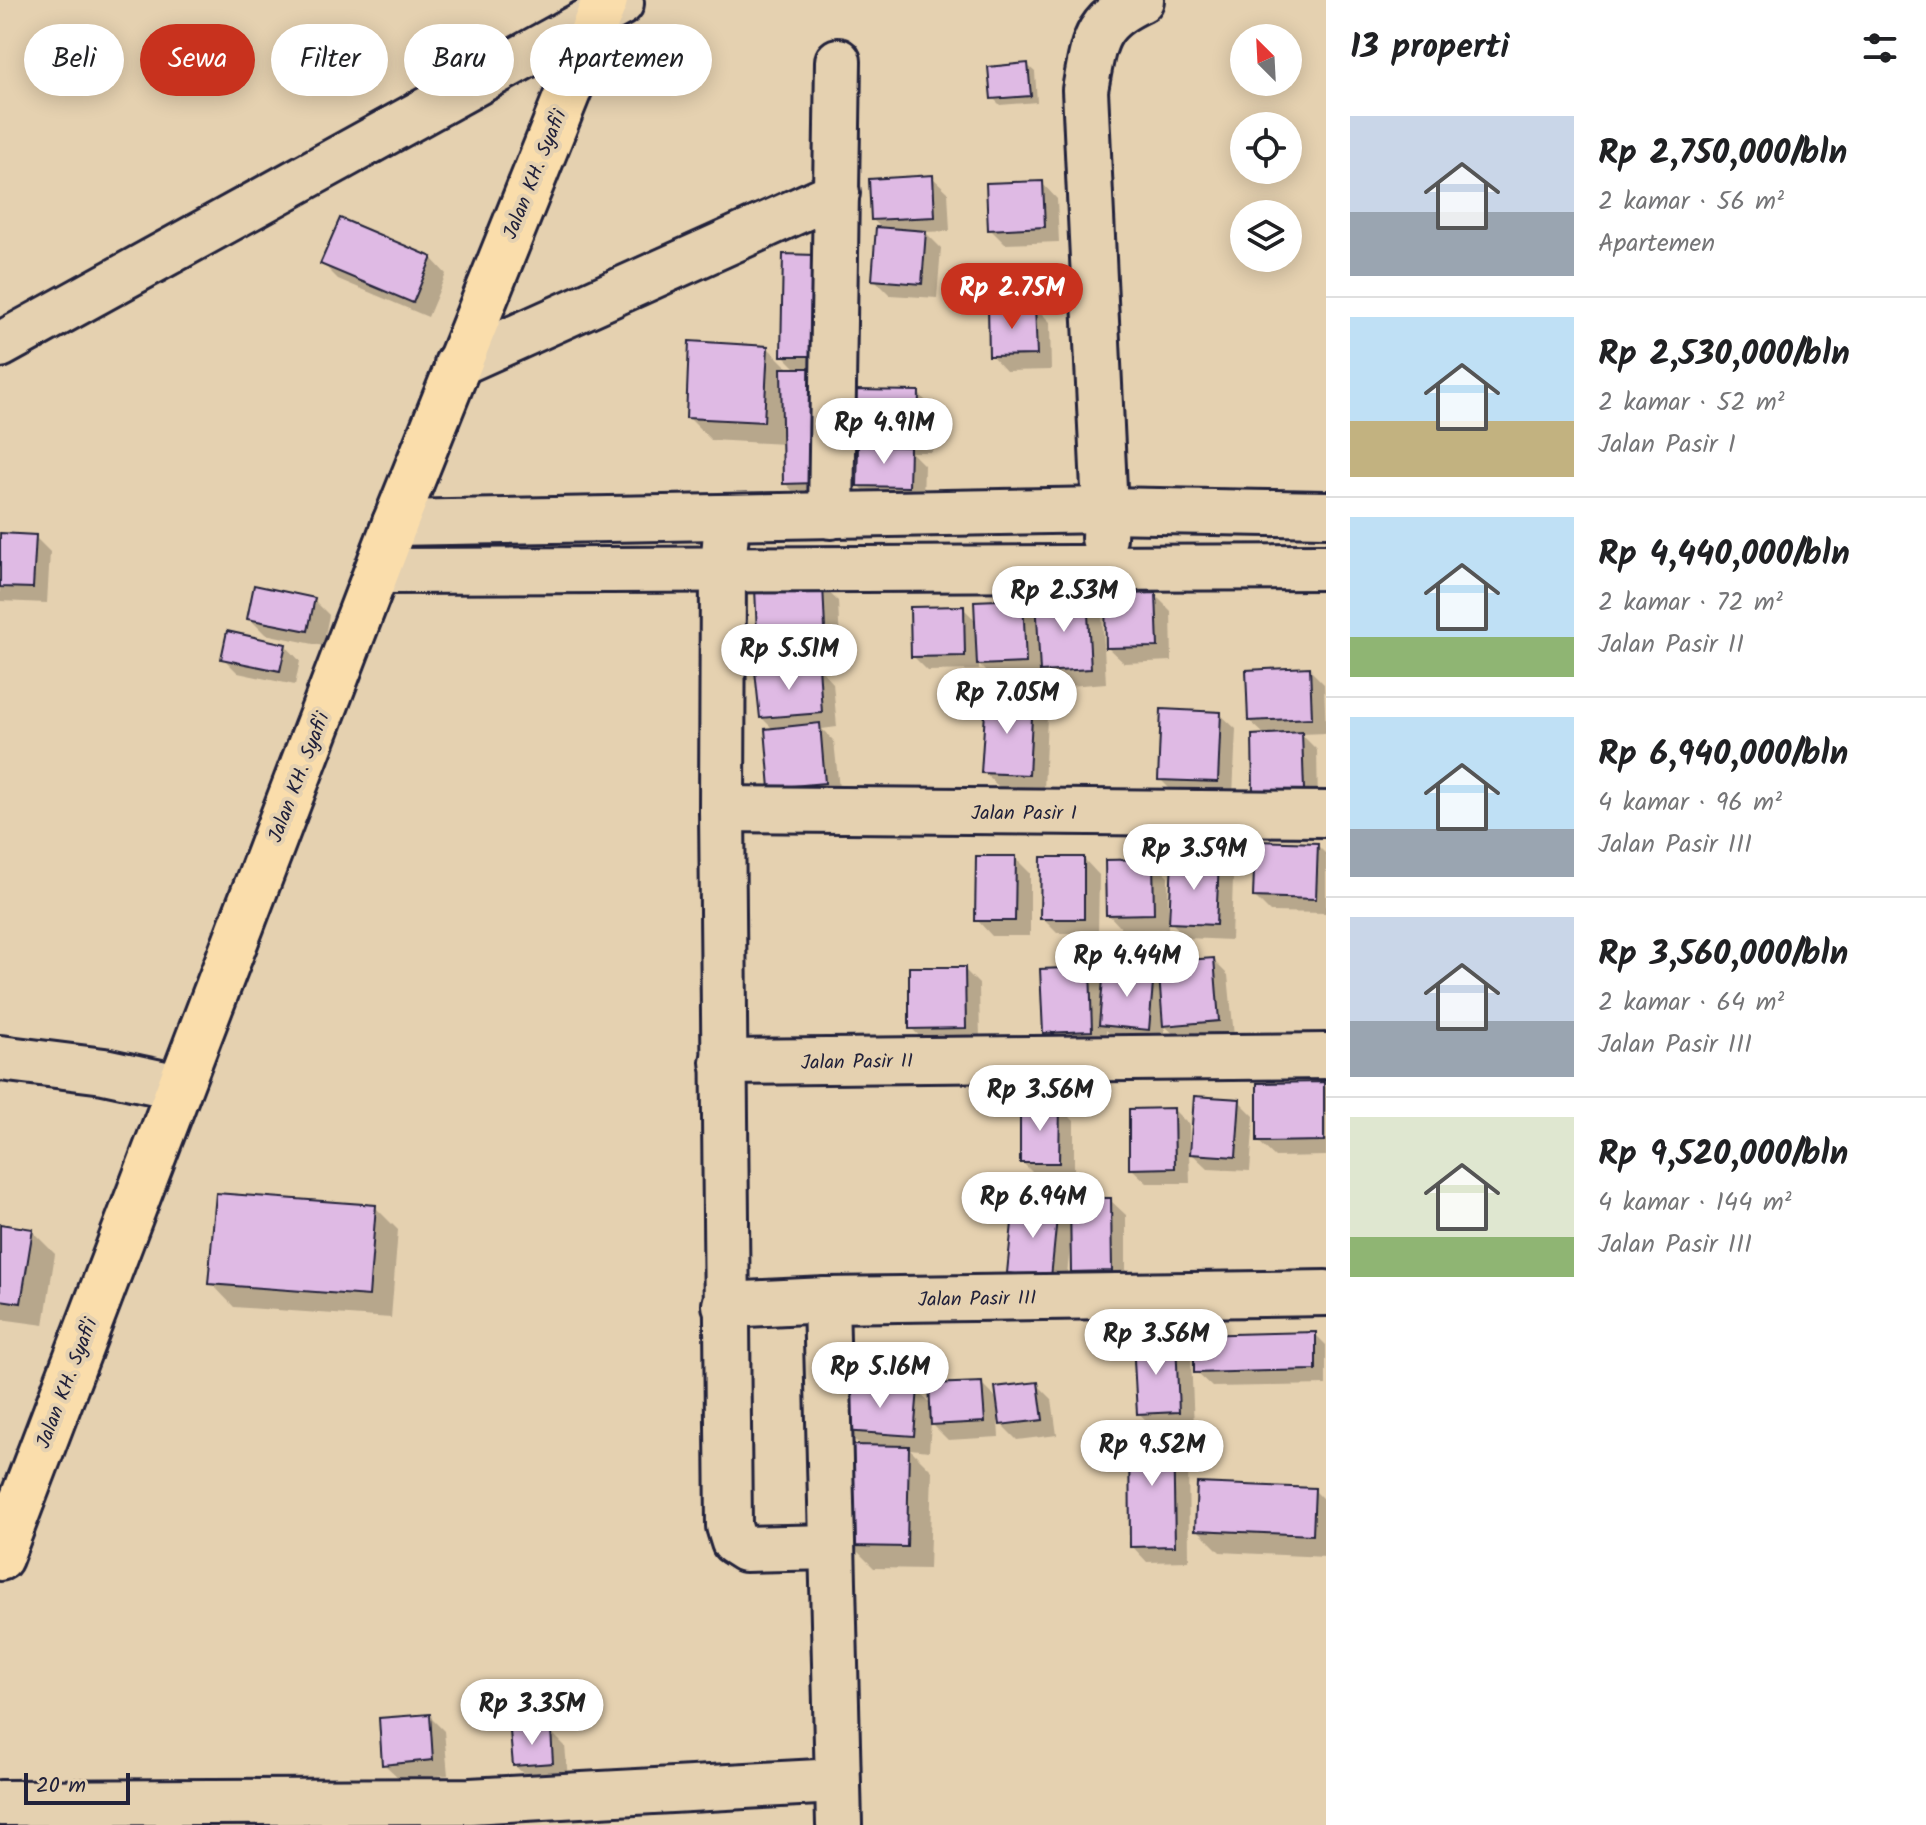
<!DOCTYPE html>
<html lang="id">
<head>
<meta charset="utf-8">
<style>
	:root { --surface:#fff; --page:#f6f6f6; --text:#202124; --muted:#757577; --line:#e0e0e0; --accent:#c8321e }
	body { margin:0; font-family:Kalam,sans-serif; background:var(--page); color:var(--text); height:100vh; display:flex; flex-direction:column; font-size:30px; white-space:nowrap }
	* { box-sizing:border-box; margin:0 }
	p { font-size:26px; color:var(--muted) }
	.icon { flex:none; width:44px; height:44px; fill:none; stroke:currentColor; stroke-width:2; stroke-linecap:round; stroke-linejoin:round }
	.map { position:relative; flex:1; overflow:hidden }
	.sheet { display:flex; flex-direction:column; background:var(--surface); width:600px }
	.sheet>* { flex:none }
	.top-card { position:absolute; left:24px; top:24px; width:760px; height:72px; display:flex; gap:16px }
	.needle { width:52px; rotate:336deg }
	.fabs { position:absolute; left:1230px; top:24px; display:grid; gap:16px }
	.fabs a { display:grid; place-items:center; width:72px; height:72px; border-radius:50%; background:var(--surface); box-shadow:0 4px 20px #0003; font-size:40px }
	.scale { position:absolute; left:24px; bottom:20px; width:106px; box-sizing:border-box; padding-left:8px; border:4px solid #22223b; border-top:0; font-size:22px; line-height:28px; white-space:nowrap; color:#22223b; -webkit-text-stroke:6px #e5d1b0; paint-order:stroke }
	.price { position:absolute; translate:-50% -68px; padding:0 18px; border-radius:28px; background:#fff; color:#222; font-size:26px; line-height:52px; filter:drop-shadow(0 2px 4px #0008) }
	.price::after { content:''; position:absolute; left:50%; top:48px; width:24px; height:18px; margin-left:-12px; background:inherit; clip-path:polygon(0 0,100% 0,50% 100%) }
	.price.active { background:var(--accent); color:#fff }
	ul { padding:0; list-style:none }
	li { display:flex; align-items:center; gap:24px; height:200px; padding:0 24px }
	li+li { border-top:2px solid var(--line) }
	li span { display:grid; place-items:center; flex:none; width:224px; height:160px; border-radius:0px; color:#555 }
	li>.icon { margin-inline-start:auto }
	span .icon { width:96px; height:96px; fill:#fffc; stroke-width:1 }
	li b { font-size:34px }
	h2 { display:flex; justify-content:space-between; align-items:center; height:96px; padding:0 24px; font-size:34px }
	.pill { padding:0 28px; border-radius:36px; background:var(--surface); box-shadow:0 4px 20px #0003; font-size:28px; line-height:72px }
	.pill.active { background:var(--accent); color:#fff }
	main { display:flex; flex:1; min-height:0 }
	.map>svg:first-child { display:block }
	.shadow { fill:#0003 }
	.building { fill:#dfbae4; stroke:#22223b; stroke-width:2 }
	.lines { fill:none; stroke-linecap:round; stroke-linejoin:round }
	.minor-casing { stroke:#22223b; stroke-width:50 }
	.major-casing { stroke:#22223b; stroke-width:50 }
	.minor { stroke:#e5d1b0; stroke-width:44 }
	.major { stroke:#faddab; stroke-width:44 }
	.labels { text-anchor:middle; stroke-width:8; stroke-linejoin:round; paint-order:stroke }
	.street-label { font-size:20px; fill:#22223b; stroke:#e5d1b0 }
</style>
</head>
<body>
<main>
<div class="map">
<svg width="1326" height="1825" viewBox="0 0 1326 1825">
	<rect width="100%" height="100%" fill="#e5d1b0"/>
	<filter id="ink" filterUnits="userSpaceOnUse"><feTurbulence type="fractalNoise" baseFrequency=".0125" numOctaves="2"/><feDisplacementMap in="SourceGraphic" scale="16" xChannelSelector="R" yChannelSelector="G"/><feConvolveMatrix kernelMatrix="1 2 1 2 8 2 1 2 1" color-interpolation-filters="sRGB"/></filter>
	<g filter="url(#ink)">
		<g class="shadow">
			<path d="M1027 65 1035 72 1037 102 1000 105 993 98Z"/>
			<path d="M932 177 948 192 950 231 925 232 941 248 937 298 890 295 874 279 883 229 872 219Z"/>
			<path d="M1042 183 1057 199 1059 242 1005 244 990 229Z"/>
			<path d="M785 256 828 385 830 498 800 499 785 483 784 444 711 440 688 417 767 347 790 370H798L783 355Z"/>
			<path d="M431 258 446 274 428 317 338 279 323 264Z"/>
			<path d="M1035 307 1050 322 1051 370 1006 371 991 355Z"/>
			<path d="M918 393 933 408 932 452H911L924 465 923 502 874 501 859 485 869 449 857 436Z"/>
			<path d="M0 535 35 537 50 552 47 603 0 601Z"/>
			<path d="M822 586 838 601 841 667 819 668 833 683 837 727 822 729 834 741 840 798 772 787 774 730 761 717 776 671 760 655Z"/>
			<path d="M1155 595 1171 611 1172 661 1124 663 1108 648Z"/>
			<path d="M1086 597 1102 612 1106 683 1058 687 1040 669V678L994 680 979 665V670L928 671 913 656 963 608 977 622 1022 601 1039 618Z"/>
			<path d="M314 600 329 615 323 646 265 634 249 618Z"/>
			<path d="M285 645 300 661 295 685 238 673 223 658Z"/>
			<path d="M1309 669 1324 684 1326 733 1301 734 1317 750 1318 805 1255 792 1266 736 1250 721Z"/>
			<path d="M1032 700 1047 716 1044 790 999 787 983 772Z"/>
			<path d="M1220 714 1236 729 1233 796 1175 794 1160 779Z"/>
			<path d="M1317 845 1326 854V913L1270 912 1255 897Z"/>
			<path d="M1015 858 1030 873V936H992L977 920Z"/>
			<path d="M1084 859 1099 875 1098 933H1057L1042 918Z"/>
			<path d="M1152 861 1168 876V916H1171L1218 863 1233 878 1231 940 1187 938 1168 919V929L1123 930 1108 914Z"/>
			<path d="M1213 960 1228 975 1234 1036 1180 1040 1165 1026 1164 1044 1116 1040 1106 1030 1107 1046 1060 1048 1045 1032 1089 969 1104 984 1153 974 1161 982Z"/>
			<path d="M964 969 979 984 980 1042 927 1043 911 1028Z"/>
			<path d="M1323 1084 1326 1087V1156L1275 1157 1259 1142Z"/>
			<path d="M1239 1101 1254 1116 1250 1171 1208 1169 1189 1151 1190 1183H1147L1131 1168 1174 1110 1189 1125V1148H1192Z"/>
			<path d="M1059 1106 1074 1121V1178L1037 1177 1022 1162Z"/>
			<path d="M1110 1200 1126 1215V1285L1089 1286 1073 1271V1247H1070L1065 1292 1025 1288 1009 1273 1057 1209 1072 1225Z"/>
			<path d="M375 1207 398 1230 391 1318 234 1307 211 1283Z"/>
			<path d="M0 1226 32 1231 55 1254 44 1325 0 1319Z"/>
			<path d="M1315 1334 1326 1345V1385L1212 1387 1196 1372Z"/>
			<path d="M1175 1342 1191 1357 1194 1427 1170 1428 1188 1446 1189 1561 1147 1562 1132 1546 1156 1431 1139 1413Z"/>
			<path d="M982 1384 999 1401 1037 1384 1052 1399 1057 1435 1017 1440 998 1421 999 1437 948 1440 931 1423 929 1451 910 1449 932 1471 929 1569 874 1568 851 1545 862 1447 845 1430 917 1390 932 1405Z"/>
			<path d="M1314 1490 1326 1502V1557L1220 1552 1197 1529Z"/>
			<path d="M429 1716 444 1731 448 1775 400 1779 384 1764Z"/>
			<path d="M550 1731 565 1746 568 1778 530 1780 514 1765Z"/>
		</g>
		<g class="building">
			<path d="M1028 63 1031 96 991 99 988 67Z"/>
			<path d="M933 175 935 217 871 220 869 179Z"/>
			<path d="M1043 181 1045 227 988 230 986 183Z"/>
			<path d="M340 218 432 257 413 303 320 264Z"/>
			<path d="M876 227 926 231 922 284 872 280Z"/>
			<path d="M783 254 815 255 813 356H781Z"/>
			<path d="M1035 305 1037 355 989 356 988 306Z"/>
			<path d="M689 341 768 346 764 422 686 418Z"/>
			<path d="M781 368H814L816 483 783 484Z"/>
			<path d="M855 390 919 391 918 437H855Z"/>
			<path d="M858 446 910 447 909 487 857 486Z"/>
			<path d="M0 533 36 535 33 588 0 587Z"/>
			<path d="M823 584 826 652 758 656 755 588Z"/>
			<path d="M254 585 315 598 308 631 247 619Z"/>
			<path d="M1156 593 1158 647 1106 648 1105 595Z"/>
			<path d="M1087 595 1091 669 1040 672 1036 598Z"/>
			<path d="M1023 599 1026 663 977 665 974 601Z"/>
			<path d="M964 606 965 656 911 657 910 607Z"/>
			<path d="M227 631 286 644 280 671 221 659Z"/>
			<path d="M819 665 822 713 760 718 755 671Z"/>
			<path d="M1310 667 1312 718 1248 721 1246 670Z"/>
			<path d="M986 697 1033 698 1029 775 981 773Z"/>
			<path d="M1161 709 1221 712 1218 782 1158 780Z"/>
			<path d="M820 723 825 783 770 788 765 729Z"/>
			<path d="M1302 732 1304 790 1253 792 1252 735Z"/>
			<path d="M1255 841 1318 843 1316 899 1253 897Z"/>
			<path d="M976 856H1016L1015 921H975Z"/>
			<path d="M1041 857H1084V919H1040Z"/>
			<path d="M1153 859 1154 914 1106 915 1105 860Z"/>
			<path d="M1172 859 1219 861 1216 925 1169 923Z"/>
			<path d="M1214 958 1219 1021 1163 1026 1158 962Z"/>
			<path d="M909 967H965L966 1028 909 1029Z"/>
			<path d="M1090 967 1092 1031 1043 1033 1040 969Z"/>
			<path d="M1104 968 1154 972 1149 1030 1099 1025Z"/>
			<path d="M1324 1082V1141L1257 1142V1083Z"/>
			<path d="M1194 1096 1240 1099 1236 1157 1190 1154Z"/>
			<path d="M1020 1104H1060L1059 1163H1020Z"/>
			<path d="M1174 1108 1175 1168 1129 1169V1109Z"/>
			<path d="M216 1193 376 1205 369 1296 208 1284Z"/>
			<path d="M1070 1198H1111L1112 1271 1071 1272Z"/>
			<path d="M1014 1203 1058 1207 1051 1278 1007 1273Z"/>
			<path d="M0 1224 33 1229 21 1303 0 1300Z"/>
			<path d="M1316 1332V1370L1194 1373V1335Z"/>
			<path d="M1176 1340 1179 1412 1137 1414 1133 1342Z"/>
			<path d="M982 1382 985 1422 931 1425 929 1384Z"/>
			<path d="M1038 1382 1043 1420 1000 1425 995 1387Z"/>
			<path d="M847 1383 918 1388 914 1436 843 1431Z"/>
			<path d="M1129 1429H1173L1175 1546 1130 1547Z"/>
			<path d="M852 1445 909 1446 907 1547 849 1546Z"/>
			<path d="M1197 1483 1315 1488 1313 1535 1195 1530Z"/>
			<path d="M430 1714 433 1760 382 1765 379 1718Z"/>
			<path d="M551 1729 553 1763 513 1766 510 1731Z"/>
		</g>
		<g class="lines">
			<g class="minor-casing">
				<g id="minor">
					<path d="M0 345 621 3"/>
					<path d="M457 364 837 193"/>
					<path d="M831 516 838 61"/>
					<path d="M727 519 723 569 722 809 729 1526 734 1542 745 1549 832 1547"/>
					<path d="M395 523 1105 510 1326 514"/>
					<path d="M1104 538 1105 510 1085 90C1094 43 1093 22 1141 0"/>
					<path d="M377 571 1326 567"/>
					<path d="M722 809 1326 814"/>
					<path d="M0 1058 104 1071 179 1087"/>
					<path d="M723 1062 1326 1056"/>
					<path d="M826 1300 839 1825"/>
					<path d="M725 1305 826 1300 1326 1293"/>
					<path d="M0 1803 470 1801 837 1781"/>
				</g>
			</g>
			<g class="major-casing">
				<path id="major" d="M0 1558 395 523 605 0"/>
			</g>
			<use href="#minor" class="minor"/>
			<use href="#major" class="major"/>
		</g>
	</g>
	<g class="labels">
		<g class="street-label">
			<text transform="translate(534 174) rotate(-68)" y="7">Jalan KH. Syafi'i</text>
			<text transform="translate(298 777) rotate(-69)" y="7">Jalan KH. Syafi'i</text>
			<text x="1024" y="819">Jalan Pasir I</text>
			<text transform="translate(857 1061) rotate(-1)" y="7">Jalan Pasir II</text>
			<text transform="translate(977 1298) rotate(-1)" y="7">Jalan Pasir III</text>
			<text transform="translate(66 1383) rotate(-69)" y="7">Jalan KH. Syafi'i</text>
		</g>
	</g>
</svg>
<div class="fabs">
<a><svg class="needle" viewBox="-14 -14 28 28"><path d="M0-13l5 13h-10z" fill="#e53935"/><path d="M0 13l5-13h-10z" fill="#757577"/></svg></a>
<a><svg class="icon" aria-label="locate" viewBox="0 0 24 24"><circle cx="12" cy="12" r="6"/><path d="M12 2v4M12 18v4M2 12h4M18 12h4"/></svg></a>
<a><svg class="icon" aria-label="layers" viewBox="0 0 24 24"><path d="M12 4l9 5-9 5-9-5zM3 14l9 5 9-5"/></svg></a>
</div>
<div class="scale">20 m</div>
<b class="price active" style="left:1012px;top:331px">Rp 2.75M</b>
<b class="price" style="left:884px;top:466px">Rp 4.91M</b>
<b class="price" style="left:1064px;top:634px">Rp 2.53M</b>
<b class="price" style="left:789px;top:692px">Rp 5.51M</b>
<b class="price" style="left:1007px;top:736px">Rp 7.05M</b>
<b class="price" style="left:1194px;top:892px">Rp 3.59M</b>
<b class="price" style="left:1127px;top:999px">Rp 4.44M</b>
<b class="price" style="left:1040px;top:1133px">Rp 3.56M</b>
<b class="price" style="left:1033px;top:1240px">Rp 6.94M</b>
<b class="price" style="left:1156px;top:1377px">Rp 3.56M</b>
<b class="price" style="left:880px;top:1410px">Rp 5.16M</b>
<b class="price" style="left:1152px;top:1488px">Rp 9.52M</b>
<b class="price" style="left:532px;top:1747px">Rp 3.35M</b>
<div class="top-card">
<a class="pill">Beli</a>
<a class="pill active">Sewa</a>
<a class="pill">Filter</a>
<a class="pill">Baru</a>
<a class="pill">Apartemen</a>
</div>
</div>
<section class="sheet">
<h2>13 properti<svg class="icon" aria-label="filters" viewBox="0 0 24 24"><path d="M4 7h16M4 17h16"/><circle cx="9" cy="7" r="2"/><circle cx="15" cy="17" r="2"/></svg></h2>
<ul>
<li><span style="background:linear-gradient(#c9d6e8 60%,#9aa5b1 0)"><svg class="icon" aria-label="home" viewBox="0 0 24 24"><path d="M3 11l9-7 9 7M6 9v11h12V9"/></svg></span><div><b>Rp 2,750,000/bln</b><p>2 kamar · 56 m²</p><p>Apartemen</p></div></li>
<li><span style="background:linear-gradient(#bfe0f5 65%,#c2b280 0)"><svg class="icon" aria-label="home" viewBox="0 0 24 24"><path d="M3 11l9-7 9 7M6 9v11h12V9"/></svg></span><div><b>Rp 2,530,000/bln</b><p>2 kamar · 52 m²</p><p>Jalan Pasir I</p></div></li>
<li><span style="background:linear-gradient(#bfe0f5 75%,#8fb573 0)"><svg class="icon" aria-label="home" viewBox="0 0 24 24"><path d="M3 11l9-7 9 7M6 9v11h12V9"/></svg></span><div><b>Rp 4,440,000/bln</b><p>2 kamar · 72 m²</p><p>Jalan Pasir II</p></div></li>
<li><span style="background:linear-gradient(#bfe0f5 70%,#9aa5b1 0)"><svg class="icon" aria-label="home" viewBox="0 0 24 24"><path d="M3 11l9-7 9 7M6 9v11h12V9"/></svg></span><div><b>Rp 6,940,000/bln</b><p>4 kamar · 96 m²</p><p>Jalan Pasir III</p></div></li>
<li><span style="background:linear-gradient(#c9d6e8 65%,#9aa5b1 0)"><svg class="icon" aria-label="home" viewBox="0 0 24 24"><path d="M3 11l9-7 9 7M6 9v11h12V9"/></svg></span><div><b>Rp 3,560,000/bln</b><p>2 kamar · 64 m²</p><p>Jalan Pasir III</p></div></li>
<li><span style="background:linear-gradient(#dfe7d0 75%,#8fb573 0)"><svg class="icon" aria-label="home" viewBox="0 0 24 24"><path d="M3 11l9-7 9 7M6 9v11h12V9"/></svg></span><div><b>Rp 9,520,000/bln</b><p>4 kamar · 144 m²</p><p>Jalan Pasir III</p></div></li>
</ul>
</section>
</main>
</body>
</html>
